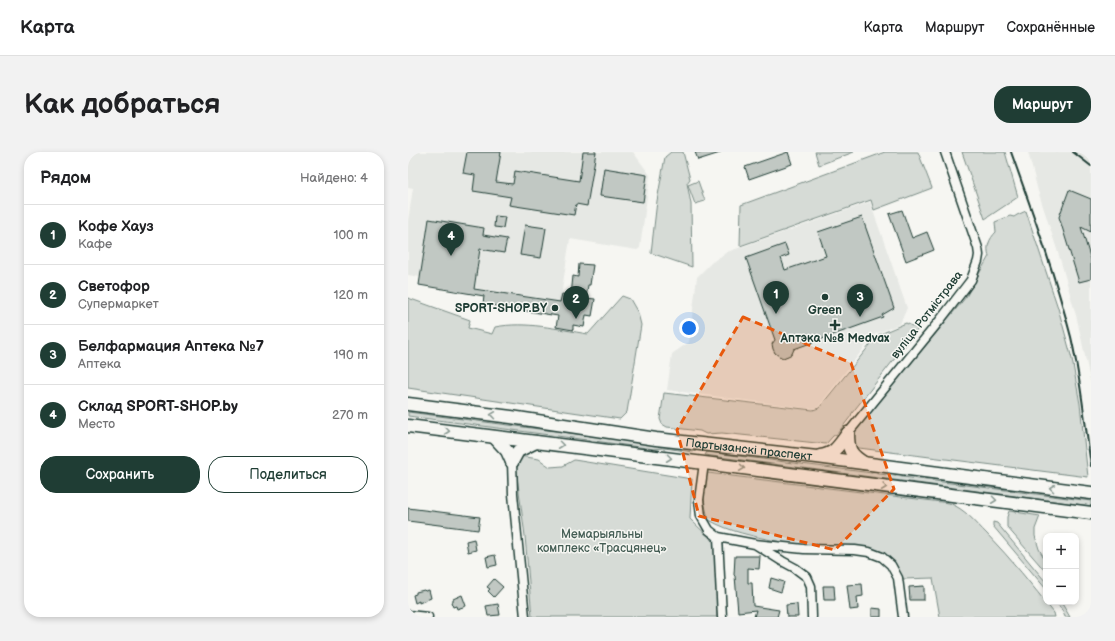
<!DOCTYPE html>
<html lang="ru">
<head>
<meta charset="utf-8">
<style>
	body { margin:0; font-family:"Balsamiq Sans",sans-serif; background:#f2f2f2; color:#202124 }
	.controls { position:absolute; right:12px; bottom:12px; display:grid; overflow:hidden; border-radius:8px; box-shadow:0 2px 6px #0003 }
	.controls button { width:36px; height:36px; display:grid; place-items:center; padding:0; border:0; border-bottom:1px solid #e0e0e0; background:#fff; color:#202124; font:20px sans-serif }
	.you { position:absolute; left:281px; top:176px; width:14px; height:14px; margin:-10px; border:3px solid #fff; border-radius:50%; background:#1a73e8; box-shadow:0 0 0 6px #1a73e833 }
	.badge { display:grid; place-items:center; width:26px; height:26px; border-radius:50%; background:#1f3d34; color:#fff; font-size:13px; font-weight:700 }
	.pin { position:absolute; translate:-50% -33px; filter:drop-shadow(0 1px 2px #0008) }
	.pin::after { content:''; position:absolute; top:21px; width:14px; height:12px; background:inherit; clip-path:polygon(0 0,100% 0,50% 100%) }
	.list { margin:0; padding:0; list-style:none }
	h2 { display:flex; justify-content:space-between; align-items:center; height:52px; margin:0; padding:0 16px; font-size:17px }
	h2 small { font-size:13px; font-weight:400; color:#757577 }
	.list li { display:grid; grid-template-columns:26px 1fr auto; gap:12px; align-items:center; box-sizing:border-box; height:60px; padding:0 16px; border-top:1px solid #e0e0e0 }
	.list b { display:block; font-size:15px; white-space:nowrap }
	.list p { margin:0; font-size:13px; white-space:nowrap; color:#757577 }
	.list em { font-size:13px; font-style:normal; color:#757577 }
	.actions { display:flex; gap:8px; padding:12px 16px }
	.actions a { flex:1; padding:9px 0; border:1px solid #1f3d34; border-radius:16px; text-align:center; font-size:14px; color:#1f3d34 }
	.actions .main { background:#1f3d34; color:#fff }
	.map { position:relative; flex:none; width:683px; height:465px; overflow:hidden; border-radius:16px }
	header { display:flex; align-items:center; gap:24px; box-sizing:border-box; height:56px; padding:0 20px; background:#fff; border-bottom:1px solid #e0e0e0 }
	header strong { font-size:19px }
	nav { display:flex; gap:22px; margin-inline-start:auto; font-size:14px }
	.intro { display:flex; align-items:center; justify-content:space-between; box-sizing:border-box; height:96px; padding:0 24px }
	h1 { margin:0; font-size:28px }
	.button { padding:10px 18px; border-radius:16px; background:#1f3d34; color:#fff; font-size:14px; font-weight:700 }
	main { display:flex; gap:24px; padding:0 24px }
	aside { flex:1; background:#fff; border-radius:16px; box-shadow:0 2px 6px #0003 }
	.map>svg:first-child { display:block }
	.built { fill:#e6e8e4 }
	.green { fill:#d6dbd6; stroke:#7a8c85 }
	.building { fill:#c1c8c3; stroke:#1f3d34 }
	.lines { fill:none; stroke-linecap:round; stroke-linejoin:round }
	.minor-casing { stroke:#1f3d34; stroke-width:11 }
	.highway-casing { stroke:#1f3d34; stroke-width:15 }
	.minor { stroke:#f6f6f2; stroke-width:8 }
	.highway { stroke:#f6f6f2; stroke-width:12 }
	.rail { stroke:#1f3d34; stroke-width:2 }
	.oneway { stroke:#8a9a93 }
	.marked { fill:#e8590c; fill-opacity:0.2; stroke:#e8590c; stroke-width:3; stroke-dasharray:8 5; stroke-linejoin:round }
	.poi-dot { fill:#1f3d34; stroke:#f6f6f2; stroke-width:1.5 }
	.labels { text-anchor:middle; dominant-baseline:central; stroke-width:3; stroke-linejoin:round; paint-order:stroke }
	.poi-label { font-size:12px; font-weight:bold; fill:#1f3d34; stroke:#f6f6f2 }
	.street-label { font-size:12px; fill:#1f3d34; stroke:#f6f6f2 }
	.park-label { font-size:12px; fill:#445d54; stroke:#f6f6f2 }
</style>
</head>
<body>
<header>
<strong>Карта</strong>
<nav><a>Карта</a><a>Маршрут</a><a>Сохранённые</a></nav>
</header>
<div class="intro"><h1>Как добраться</h1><a class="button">Маршрут</a></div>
<main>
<aside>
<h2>Рядом<small>Найдено: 4</small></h2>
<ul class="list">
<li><span class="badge">1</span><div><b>Кофе Хауз</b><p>Кафе</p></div><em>100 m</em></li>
<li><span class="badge">2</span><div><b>Светофор</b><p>Супермаркет</p></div><em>120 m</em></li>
<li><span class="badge">3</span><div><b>Белфармация Аптека №7</b><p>Аптека</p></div><em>190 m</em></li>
<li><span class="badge">4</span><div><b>Склад SPORT-SHOP.by</b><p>Место</p></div><em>270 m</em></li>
</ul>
<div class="actions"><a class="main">Сохранить</a><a>Поделиться</a></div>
</aside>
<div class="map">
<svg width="683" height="465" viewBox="0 0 683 465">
	<rect width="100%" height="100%" fill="#f6f6f2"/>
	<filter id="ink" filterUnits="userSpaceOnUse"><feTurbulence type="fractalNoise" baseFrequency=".025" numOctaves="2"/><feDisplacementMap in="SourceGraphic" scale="8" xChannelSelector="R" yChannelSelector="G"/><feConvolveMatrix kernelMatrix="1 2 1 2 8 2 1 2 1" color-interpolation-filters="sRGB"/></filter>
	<g filter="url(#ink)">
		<path class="built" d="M0 0H225L242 23 232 96 229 98 162 87 152 150 66 136 76 76 21 67 12 125 0 123V69L5 36 0 35Z
			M620 0H683V232L669 167 653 110 630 39Z
			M462 50 499 156 492 172 467 182 410 255 405 257 259 238 264 202 281 190 289 125 303 111 319 100Z"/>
		<path class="green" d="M263 0H275L282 27 279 31 283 52 284 115 243 101 249 49 257 5Z
			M407 0H446L411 13Z
			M477 0H510L524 36 466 58 463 48 332 94 333 53Z
			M554 0H597L610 45 577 67Z
			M290 29 297 49 287 52 280 33Z
			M618 59 650 156 664 207 672 252 680 325 443 295 445 281 558 145 581 104C578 95 581 87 588 80L587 70 602 64 606 65 609 63Z
			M214 144 222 147 230 161 233 173 219 260 212 267 0 236V146L62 168 60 176 84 182 87 175C118 169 149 177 180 182Z
			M498 171 510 177 444 261 443 264 429 282 425 284 418 292 314 281 298 282 292 279 259 275 254 272 252 267 256 241 405 258 411 256 470 183Z
			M0 260 285 297 288 299 285 300 256 296 246 297 0 264Z
			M299 300 683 349V354L304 304 297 303Z
			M111 304 131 307 142 315 155 314 166 308 284 327 282 367 308 392 309 465H124L117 384 108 317V308Z
			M300 321 541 351C557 357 567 370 579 382 603 407 625 434 646 461L647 465H532L525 426 496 427 493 425 480 405C442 400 405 396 368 389 345 384 322 380 301 368 296 354 293 335 300 321Z
			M601 359 632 364 627 377V384L631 397 638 409V420L599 375V365Z
			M585 370 589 371 632 423 638 430V437L585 374Z
			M648 450H653L662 465H657L654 458Z"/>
		<path class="building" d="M59 0H93L88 30 105 32 107 19 171 29 175 0H188L179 54 168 52 166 63 101 53 103 45 65 39 67 23 55 21Z
			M287 0H312V1L290 8Z
			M380 0 384 12 341 27 337 15Z
			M196 16 239 23 235 50 192 44Z
			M661 38 683 47V80L673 75 683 108V127L671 130 651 65Z
			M494 58 504 86 519 80 526 98 498 109 481 62Z
			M87 64 97 65 95 76 86 75Z
			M454 65 486 156 474 163 475 165 386 197 384 202 380 204 375 206 371 204 367 201 365 197 364 192 367 188 338 106 377 92 381 103 373 106 377 118 418 104 410 80Z
			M21 67 76 76 75 83 99 87 96 101 72 97 66 137 152 150 154 142 163 144 165 124 170 125 171 112 185 113 182 133H180L178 146 187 147 184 164 178 163 176 175 165 173V178L148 175 150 164 75 152 76 144 11 133Z
			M117 73 138 76 133 106 112 103Z
			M0 356 72 365 70 378 0 369Z
			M66 387 68 398 60 400 58 389Z
			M87 403 89 413 80 415 78 405Z
			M327 404H352L351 417 340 416V431H344L345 454 371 458 369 465H346L348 458 330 460 327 424 326 423Z
			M363 426 376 430 373 440 361 436Z
			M86 427 95 435 86 445 80 439 82 437 79 435Z
			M454 432 455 444 449 445 450 457 442 458 439 433Z
			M415 434H426L427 448H416Z
			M516 434V448H502L501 435Z
			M16 438 17 439 21 438 23 446 11 451V449L7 451 5 443 8 442V440Z
			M54 443 58 454 49 457 48 454 45 455 43 450 45 449V447Z
			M90 452 92 463 80 464 78 454Z
			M389 452 390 465H379L378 453Z
			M464 456 473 457V465H464Z"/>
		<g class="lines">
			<g class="minor-casing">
				<path id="minor" d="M440 281 533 167 563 128 570 109 571 103 570 96 537 0
					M104 310 105 342 117 465
					M296 311 291 348 293 364 301 378 310 385 347 392 396 397 447 398 461 400 474 405 483 413 490 426 495 465
					M310 385 314 465
					M347 392 374 409 387 416 399 425 403 434 404 465
					M0 463 20 465"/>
			</g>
			<g class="highway-casing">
				<g id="highway">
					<path id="s1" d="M0 252 103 265 248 287 409 305 683 341"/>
					<path d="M0 274 304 312 683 361"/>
					<path d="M440 281C440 298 442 302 456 311"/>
					<path d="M86 285 99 299 104 310"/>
					<path d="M412 304C427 302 431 293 440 281"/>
					<path d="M104 310 110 299 128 290"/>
				</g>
			</g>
			<use href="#minor" class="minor"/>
			<use href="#highway" class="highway"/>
			<path class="rail" d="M603 0C625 61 647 123 663 185 673 228 677 271 683 314
				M665 0 683 14"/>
		</g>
		<defs><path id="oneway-chevron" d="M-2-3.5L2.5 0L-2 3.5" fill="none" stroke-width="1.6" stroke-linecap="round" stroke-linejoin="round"/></defs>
		<g class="oneway">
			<use href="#oneway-chevron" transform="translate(85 263) rotate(-172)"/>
			<use href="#oneway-chevron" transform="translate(39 279) rotate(7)"/>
			<use href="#oneway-chevron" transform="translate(153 293) rotate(7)"/>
			<use href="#oneway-chevron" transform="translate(261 306) rotate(7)"/>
			<use href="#oneway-chevron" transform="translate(334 316) rotate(8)"/>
			<use href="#oneway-chevron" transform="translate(476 335) rotate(7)"/>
			<use href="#oneway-chevron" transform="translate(644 336) rotate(-173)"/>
			<use href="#oneway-chevron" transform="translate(586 348) rotate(7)"/>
		</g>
	</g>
	<path class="marked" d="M335 165 443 211 486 337 427 398 291 364 269 278Z"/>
	<g class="poi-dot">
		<circle cx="417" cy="145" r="4"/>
		<circle cx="147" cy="156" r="4"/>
		<path d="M425 167h4v4h4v4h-4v4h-4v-4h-4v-4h4z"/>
	</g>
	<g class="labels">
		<g class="poi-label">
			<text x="139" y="156" text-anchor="end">SPORT-SHOP.BY</text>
			<text x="417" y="158">Green</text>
			<text x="427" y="186">Аптэка №8 Medvax</text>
		</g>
		<g class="street-label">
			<text transform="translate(519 163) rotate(-52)">вуліца Ротмістрава</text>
			<text stroke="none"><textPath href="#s1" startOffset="344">Партызанскі праспект</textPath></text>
		</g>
		<g class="park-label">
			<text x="194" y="382">Мемарыяльны<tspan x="194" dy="14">комплекс «Трасцянец»</tspan></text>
		</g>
	</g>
</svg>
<div class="controls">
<button>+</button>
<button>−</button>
</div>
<div class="you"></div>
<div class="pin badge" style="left:368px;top:162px">1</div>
<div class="pin badge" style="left:168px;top:167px">2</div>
<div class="pin badge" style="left:452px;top:165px">3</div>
<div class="pin badge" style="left:43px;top:104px">4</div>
</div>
</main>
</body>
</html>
